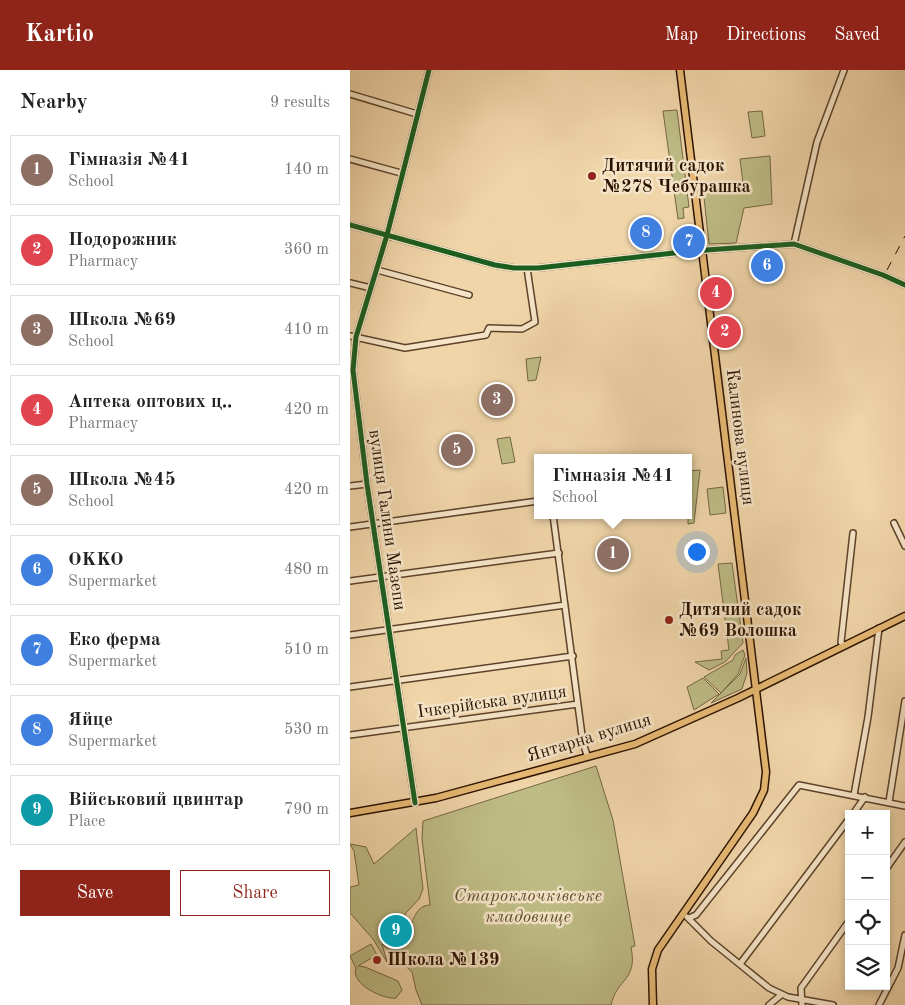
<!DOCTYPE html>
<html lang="en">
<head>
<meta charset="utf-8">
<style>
	body { margin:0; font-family:"Old Standard TT",serif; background:#f2f2f2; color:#222 }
	.controls { position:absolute; right:15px; bottom:15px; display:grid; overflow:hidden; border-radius:0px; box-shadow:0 2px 8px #0003 }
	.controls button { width:45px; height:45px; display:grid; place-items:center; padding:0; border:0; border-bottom:1px solid #e0e0e0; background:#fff; color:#222; font:25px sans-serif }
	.you { position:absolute; left:346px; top:481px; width:18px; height:18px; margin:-12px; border:4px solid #fff; border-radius:50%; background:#1a73e8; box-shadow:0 0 0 8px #1a73e833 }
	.badge { display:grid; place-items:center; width:32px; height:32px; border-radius:50%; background:#8f2418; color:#fff; font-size:16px; font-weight:700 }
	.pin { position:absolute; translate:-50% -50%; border:2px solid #fff; box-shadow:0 1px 5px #0006 }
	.popup { position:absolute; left:184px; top:384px; width:158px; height:65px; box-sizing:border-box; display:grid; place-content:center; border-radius:0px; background:#fff; filter:drop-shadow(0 1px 4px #0005); font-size:16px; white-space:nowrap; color:#767676 }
	.popup b { font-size:19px; color:#222 }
	.popup::after { content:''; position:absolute; left:50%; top:100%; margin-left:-10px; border:10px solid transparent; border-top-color:#fff }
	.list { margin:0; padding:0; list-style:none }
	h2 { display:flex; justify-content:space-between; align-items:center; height:65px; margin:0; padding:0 20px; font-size:21px }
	h2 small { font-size:16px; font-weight:400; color:#767676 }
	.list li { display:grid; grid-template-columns:32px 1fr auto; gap:15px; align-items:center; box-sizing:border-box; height:70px; margin:0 10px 10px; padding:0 10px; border:1px solid #e0e0e0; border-radius:0px }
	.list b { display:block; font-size:19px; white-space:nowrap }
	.list p { margin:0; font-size:16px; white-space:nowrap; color:#767676 }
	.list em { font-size:16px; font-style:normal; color:#767676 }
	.actions { display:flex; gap:10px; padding:15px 20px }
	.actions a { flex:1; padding:11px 0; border:1px solid #8f2418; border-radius:0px; text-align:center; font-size:18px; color:#8f2418 }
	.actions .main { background:#8f2418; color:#fff }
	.icon { flex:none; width:28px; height:28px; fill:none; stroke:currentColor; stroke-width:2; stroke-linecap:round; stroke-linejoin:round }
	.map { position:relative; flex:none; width:555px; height:935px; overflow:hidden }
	header { display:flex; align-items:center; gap:30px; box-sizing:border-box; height:70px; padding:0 25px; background:#8f2418; color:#fff }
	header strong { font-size:24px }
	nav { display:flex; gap:28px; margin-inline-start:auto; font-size:18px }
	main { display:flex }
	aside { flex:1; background:#fff }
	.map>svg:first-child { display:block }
	.green { fill:#bebc85; stroke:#746642 }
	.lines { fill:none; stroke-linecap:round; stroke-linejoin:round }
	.minor-casing { stroke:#5c422a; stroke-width:8 }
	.major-casing { stroke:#2b1100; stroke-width:9 }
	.minor { stroke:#f5e4c7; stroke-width:5 }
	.major { stroke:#e8ba74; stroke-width:6 }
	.rail { stroke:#2b1100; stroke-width:1; stroke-dasharray:9 9; stroke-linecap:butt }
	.cycleway-casing { stroke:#f5e4c7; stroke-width:8 }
	.cycleway { stroke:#1b5e20; stroke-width:5 }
	.poi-dot { fill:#8f2418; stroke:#f5e4c7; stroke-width:2 }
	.labels { text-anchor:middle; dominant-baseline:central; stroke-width:5; stroke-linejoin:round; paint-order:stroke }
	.poi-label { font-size:18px; font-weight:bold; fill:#2b1100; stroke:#f5e4c7; text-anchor:start }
	.street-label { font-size:18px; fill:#2b1100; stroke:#f5e4c7 }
	.park-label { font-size:18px; font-style:italic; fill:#5e4d2f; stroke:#f5e4c7 }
</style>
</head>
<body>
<header>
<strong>Kartio</strong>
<nav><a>Map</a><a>Directions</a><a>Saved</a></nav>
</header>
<main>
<aside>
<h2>Nearby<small>9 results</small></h2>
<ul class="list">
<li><span class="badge" style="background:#8d6e63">1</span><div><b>Гімназія №41</b><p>School</p></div><em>140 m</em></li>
<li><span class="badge" style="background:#e0444e">2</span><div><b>Подорожник</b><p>Pharmacy</p></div><em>360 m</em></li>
<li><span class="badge" style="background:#8d6e63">3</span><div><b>Школа №69</b><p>School</p></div><em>410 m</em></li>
<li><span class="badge" style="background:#e0444e">4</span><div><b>Аптека оптових ц‥</b><p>Pharmacy</p></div><em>420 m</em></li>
<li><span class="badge" style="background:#8d6e63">5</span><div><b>Школа №45</b><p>School</p></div><em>420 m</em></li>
<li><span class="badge" style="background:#3f7fe0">6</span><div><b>OKKO</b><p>Supermarket</p></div><em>480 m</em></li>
<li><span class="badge" style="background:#3f7fe0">7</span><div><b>Еко ферма</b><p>Supermarket</p></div><em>510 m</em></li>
<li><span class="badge" style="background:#3f7fe0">8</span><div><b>Яйце</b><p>Supermarket</p></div><em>530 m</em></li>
<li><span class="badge" style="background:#0f9aa8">9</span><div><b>Військовий цвинтар</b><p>Place</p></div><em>790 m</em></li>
</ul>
<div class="actions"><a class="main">Save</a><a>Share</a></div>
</aside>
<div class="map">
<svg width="555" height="935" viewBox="0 0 555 935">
	<rect width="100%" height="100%" fill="#f0d5a9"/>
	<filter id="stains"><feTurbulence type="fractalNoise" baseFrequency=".004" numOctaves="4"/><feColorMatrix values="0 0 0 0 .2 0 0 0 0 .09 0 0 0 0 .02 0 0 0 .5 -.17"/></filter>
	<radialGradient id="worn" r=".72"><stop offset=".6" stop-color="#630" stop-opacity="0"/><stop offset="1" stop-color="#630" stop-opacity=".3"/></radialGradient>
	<path class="green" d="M327 40 339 137 333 138 334 148 328 149 313 41Z
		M412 41 415 66 402 68 398 42Z
		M420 86 422 134 394 138 386 173 359 174 353 118 393 113 390 89Z
		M191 287 186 310 178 311 176 289Z
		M160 367 165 392 152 394 147 369Z
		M350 400 344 453 338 454V401Z
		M373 417 376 443 360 445 357 419Z
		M382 493 393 573 375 592 359 600 345 592 372 589 371 581 379 580 368 494Z
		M393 580 395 585 388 604 371 623 354 607 383 590 385 585Z
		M396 588 397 603 392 619 361 633 390 604Z
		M353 608 369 624 344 640 337 617Z
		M246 696 263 750 285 876 281 877C288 911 267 908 261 935H72L66 920 62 902 32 874 37 892 23 869 0 843V817L9 815 4 781 0 774 16 777 24 794 66 758 73 819 69 829 55 844 58 862C64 850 65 836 80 835L72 769 73 751Z
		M21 874 27 885 8 896 15 897 48 911 52 920 46 928C34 930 0 914 6 898L0 886Z"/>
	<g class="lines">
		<g class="minor-casing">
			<path id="minor" d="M0 24 67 44
				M0 89 51 103
				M0 155 145 195 164 198H188L342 181 444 174 533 205 555 215
				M444 174 467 72 494 0
				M27 200 119 225
				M0 213 21 218
				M0 266 55 278 136 265 139 258 172 259 185 252 177 198
				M0 416 17 414
				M203 445 233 673 237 685
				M544 453 555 476
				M0 457 188 431
				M0 511 209 483
				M0 565 215 535
				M493 575 491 572 503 463
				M0 617 223 586
				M0 665 228 634
				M504 725 518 647 529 558
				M539 732 555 631
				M65 733 17 414 3 300 6 267 37 165 79 0
				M503 744 515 727
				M536 799 555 772
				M337 847 361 871 419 918 438 927 483 935
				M339 848 346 845 449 715 555 736
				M390 894 499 749
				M419 935 431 925
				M452 935 451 918 499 851
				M529 935 548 898 555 865"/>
		</g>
		<g class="major-casing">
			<path id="major" d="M0 743 86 728 285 674 388 628 555 546
				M303 935 302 899 308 880 403 743 414 720 416 702 330 0"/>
		</g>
		<use href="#minor" class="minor"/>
		<use href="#major" class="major"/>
		<path class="rail" d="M537 200 555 166"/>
		<g class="cycleway-casing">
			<path id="cycleway" d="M0 155 145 195 164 198H188L342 181 444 174 533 205 555 215
				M65 733 17 414 3 300 6 267 37 165 79 0"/>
		</g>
		<use href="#cycleway" class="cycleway"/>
	</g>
	<g class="poi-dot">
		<circle cx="242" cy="106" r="5"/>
		<circle cx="319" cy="550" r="5"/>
		<circle cx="27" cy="890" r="5"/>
	</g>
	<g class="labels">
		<g class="poi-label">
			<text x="252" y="96">Дитячий садок<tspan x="252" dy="21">№278 Чебурашка</tspan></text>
			<text x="329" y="540">Дитячий садок<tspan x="329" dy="21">№69 Волошка</tspan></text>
			<text x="37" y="890">Школа №139</text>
		</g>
		<g class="street-label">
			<text transform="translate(390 367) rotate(83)">Калинова вулиця</text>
			<text transform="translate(37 450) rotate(82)">вулиця Галини Мазепи</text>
			<text transform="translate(142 632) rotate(-8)">Ічкерійська вулиця</text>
			<text transform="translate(239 668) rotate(-17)">Янтарна вулиця</text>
		</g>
		<g class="park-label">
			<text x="178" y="826">Староклочківське<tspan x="178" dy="21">кладовище</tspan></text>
		</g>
	</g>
	<rect width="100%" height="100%" filter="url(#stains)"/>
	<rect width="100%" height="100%" fill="url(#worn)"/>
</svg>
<div class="controls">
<button>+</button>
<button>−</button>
<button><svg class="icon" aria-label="locate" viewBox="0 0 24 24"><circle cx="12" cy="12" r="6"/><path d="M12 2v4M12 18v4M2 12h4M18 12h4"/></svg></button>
<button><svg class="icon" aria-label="layers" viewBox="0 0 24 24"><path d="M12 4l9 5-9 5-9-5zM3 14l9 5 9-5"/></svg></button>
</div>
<div class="you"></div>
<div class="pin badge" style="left:263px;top:484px;background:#8d6e63">1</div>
<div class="popup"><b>Гімназія №41</b>School</div>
<div class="pin badge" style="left:375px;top:262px;background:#e0444e">2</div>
<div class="pin badge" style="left:147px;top:330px;background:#8d6e63">3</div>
<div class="pin badge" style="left:366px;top:223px;background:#e0444e">4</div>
<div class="pin badge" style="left:107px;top:380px;background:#8d6e63">5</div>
<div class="pin badge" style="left:417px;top:196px;background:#3f7fe0">6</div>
<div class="pin badge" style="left:339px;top:172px;background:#3f7fe0">7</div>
<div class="pin badge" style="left:296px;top:163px;background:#3f7fe0">8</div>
<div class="pin badge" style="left:46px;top:861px;background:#0f9aa8">9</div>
</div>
</main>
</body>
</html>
